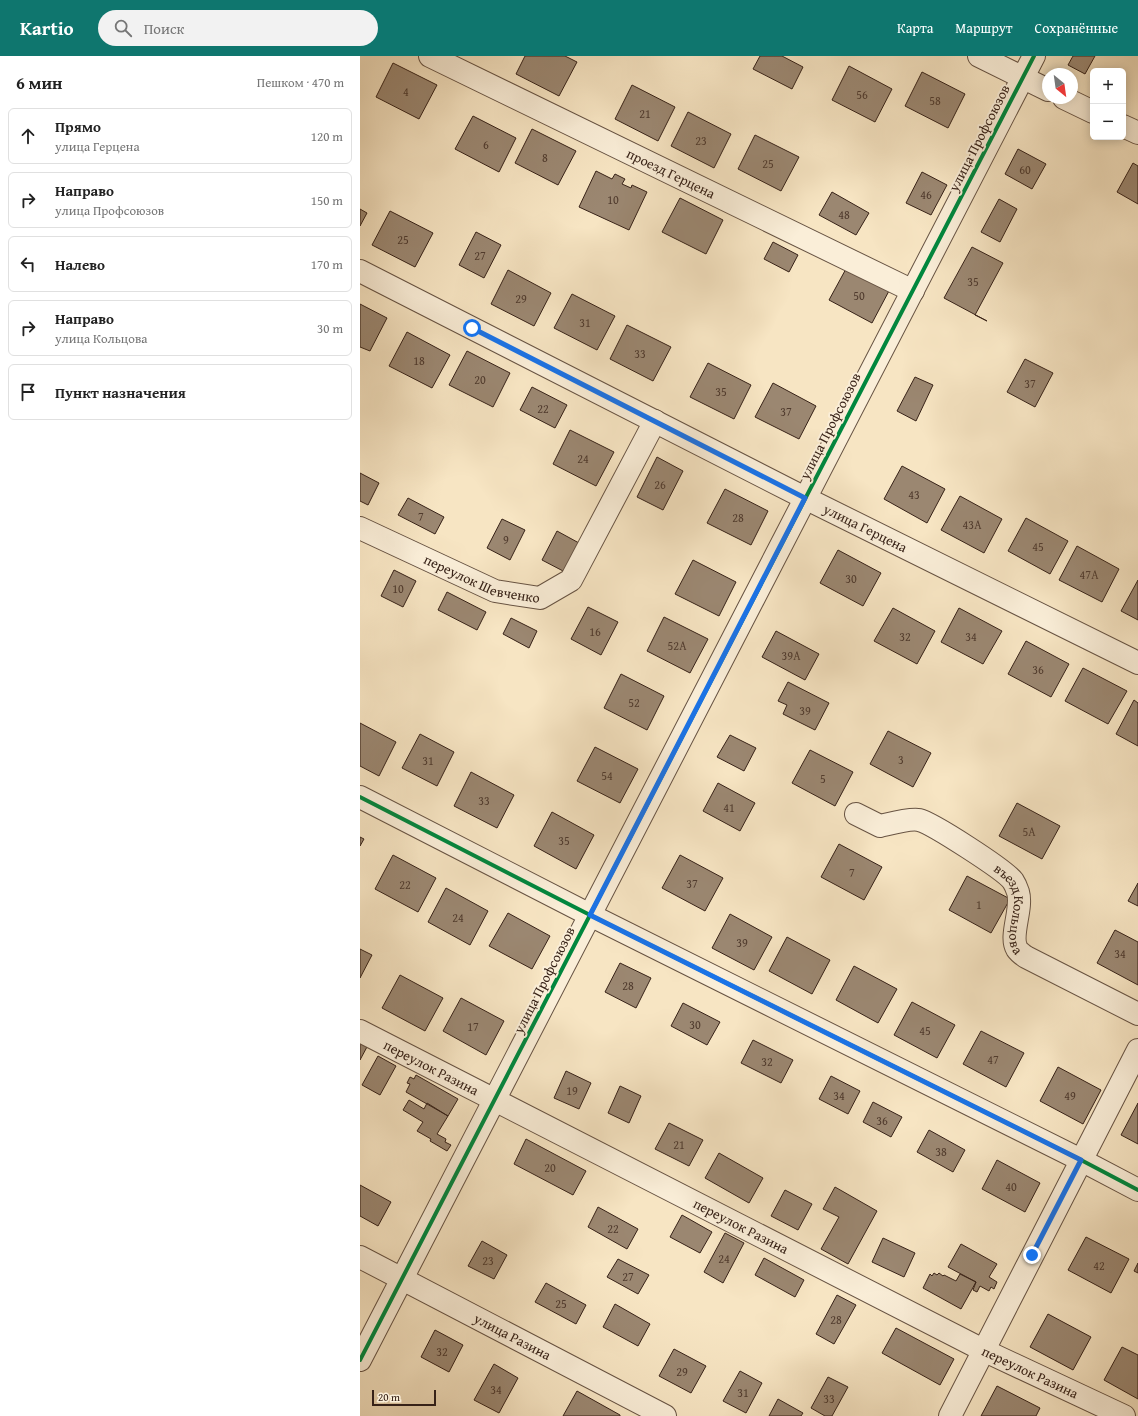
<!DOCTYPE html>
<html lang="ru">
<head>
<meta charset="utf-8">
<style>
	body { margin:0; font-family:"Gentium Book Plus",serif; background:#f2f2f2; color:#222 }
	.controls { position:absolute; right:12px; top:12px; display:grid; overflow:hidden; border-radius:6px; box-shadow:0 2px 10px #0003 }
	.controls button { width:36px; height:36px; display:grid; place-items:center; padding:0; border:0; border-bottom:1px solid #e0e0e0; background:#fff; color:#222; font:20px sans-serif }
	.compass { position:absolute; left:682px; top:12px; width:36px; height:36px; border-radius:50%; background:#fff; box-shadow:0 2px 10px #0003; rotate:151deg }
	.scale { position:absolute; left:12px; bottom:10px; width:64px; box-sizing:border-box; padding-left:4px; border:2px solid #372218; border-top:0; font-size:11px; line-height:14px; white-space:nowrap; color:#372218; -webkit-text-stroke:3px #faeed8; paint-order:stroke }
	.stop { position:absolute; width:12px; height:12px; margin:-9px; border:3px solid #1a73e8; border-radius:50%; background:#fff }
	.stop.end { background:#1a73e8; border-color:#fff; box-shadow:0 1px 4px #0008 }
	.list { margin:0; padding:0; list-style:none }
	h2 { display:flex; justify-content:space-between; align-items:center; height:52px; margin:0; padding:0 16px; font-size:17px }
	h2 small { font-size:13px; font-weight:400; color:#767676 }
	.list li { display:grid; grid-template-columns:26px 1fr auto; gap:12px; align-items:center; box-sizing:border-box; height:56px; margin:0 8px 8px; padding:0 8px; border:1px solid #e0e0e0; border-radius:6px }
	.list b { display:block; font-size:15px; white-space:nowrap }
	.list p { margin:0; font-size:13px; white-space:nowrap; color:#767676 }
	.list em { font-size:13px; font-style:normal; color:#767676 }
	.icon { flex:none; width:22px; height:22px; fill:none; stroke:currentColor; stroke-width:2; stroke-linecap:round; stroke-linejoin:round }
	.map { position:relative; flex:none; width:778px; height:1360px; overflow:hidden }
	header { display:flex; align-items:center; gap:24px; box-sizing:border-box; height:56px; padding:0 20px; background:#0f766e; color:#fff }
	header strong { font-size:19px }
	nav { display:flex; gap:22px; margin-inline-start:auto; font-size:14px }
	.search { width:280px; height:36px; background:#f2f2f2; display:flex; align-items:center; gap:10px; box-sizing:border-box; padding:0 14px; border-radius:22px; color:#767676; font-size:15px }
	main { display:flex }
	aside { flex:1; background:#fff }
	.map>svg:first-child { display:block }
	.building { fill:#9b8771; stroke:#372218 }
	.lines { fill:none; stroke-linecap:round; stroke-linejoin:round }
	.minor-casing { stroke:#675343; stroke-width:24 }
	.minor { stroke:#faeed8; stroke-width:22 }
	.cycleway-casing { stroke:#faeed8; stroke-width:6 }
	.cycleway { stroke:#00873e; stroke-width:4 }
	.route { stroke:#1a73e8; stroke-width:5 }
	.labels { text-anchor:middle; dominant-baseline:central; stroke-width:4; stroke-linejoin:round; paint-order:stroke }
	.number-label { font-size:12px; fill:#503b2e }
	.street-label { font-size:14px; fill:#372218; stroke:#faeed8 }
</style>
</head>
<body>
<header>
<strong>Kartio</strong>
<div class="search"><svg class="icon" aria-label="search" viewBox="0 0 24 24"><circle cx="10" cy="10" r="6"/><path d="M15 15l6 6"/></svg>Поиск</div>
<nav><a>Карта</a><a>Маршрут</a><a>Сохранённые</a></nav>
</header>
<main>
<aside>
<h2>6 мин<small>Пешком · 470 m</small></h2>
<ul class="list">
<li><svg class="icon" aria-label="ahead" viewBox="0 0 24 24"><path d="M12 20V5M6 11l6-6 6 6"/></svg><div><b>Прямо</b><p>улица Герцена</p></div><em>120 m</em></li>
<li><svg class="icon" aria-label="right" viewBox="0 0 24 24"><path d="M7 20v-9h11M14 6l5 5-5 5"/></svg><div><b>Направо</b><p>улица Профсоюзов</p></div><em>150 m</em></li>
<li><svg class="icon" aria-label="left" viewBox="0 0 24 24"><path d="M17 20v-9H6M10 6l-5 5 5 5"/></svg><div><b>Налево</b></div><em>170 m</em></li>
<li><svg class="icon" aria-label="right" viewBox="0 0 24 24"><path d="M7 20v-9h11M14 6l5 5-5 5"/></svg><div><b>Направо</b><p>улица Кольцова</p></div><em>30 m</em></li>
<li><svg class="icon" aria-label="arrive" viewBox="0 0 24 24"><path d="M6 21V4h12l-3 4 3 4H6"/></svg><div><b>Пункт назначения</b></div></li>
</ul>
</aside>
<div class="map">
<svg width="778" height="1360" viewBox="0 0 778 1360">
	<rect width="100%" height="100%" fill="#f7e5c3"/>
	<filter id="stains"><feTurbulence type="fractalNoise" baseFrequency=".005" numOctaves="4"/><feColorMatrix values="0 0 0 0 .2 0 0 0 0 .09 0 0 0 0 .02 0 0 0 .5 -.17"/></filter>
	<radialGradient id="worn" r=".72"><stop offset=".6" stop-color="#630" stop-opacity="0"/><stop offset="1" stop-color="#630" stop-opacity=".3"/></radialGradient>
	<path class="building" d="M165 0H205L217 6 199 40 156 18Z
		M400 0H422L443 11 432 33 393 13Z
		M713 0H735L725 18 708 9Z
		M33 7 77 29 59 63 16 41Z
		M489 10 532 33 515 66 472 44Z
		M562 16 605 38 588 72 545 50Z
		M272 29 315 51 298 85 255 63Z
		M328 56 371 78 354 112 311 90Z
		M113 60 156 82 139 116 95 93Z
		M172 73 216 95 198 129 155 107Z
		M395 79 439 101 421 135 378 113Z
		M658 93 686 108 672 133 645 118Z
		M773 107 778 110V148L757 136Z
		M236 115 252 123 255 118 265 123 262 128 271 132 272 129 287 136 269 174 219 151Z
		M562 116 587 129 571 159 546 147Z
		M472 136 509 157 496 179 459 159Z
		M320 142 363 164 346 198 302 176Z
		M639 143 657 153 640 186 621 176Z
		M0 153 7 157 0 170Z
		M30 155 73 177 55 211 12 189Z
		M116 176 141 189 124 222 99 209Z
		M413 186 438 199 429 216 404 203Z
		M612 191 643 207 615 259 627 265 584 242Z
		M487 211 530 233 512 267 469 244Z
		M148 214 191 237 174 270 131 248Z
		M212 238 255 260 237 294 194 272Z
		M0 248 27 262 10 295 0 291Z
		M267 269 311 291 293 325 250 303Z
		M47 276 90 299 72 332 29 310Z
		M107 295 150 317 133 351 89 329Z
		M665 303 693 317 675 351 647 336Z
		M348 307 391 329 374 363 330 341Z
		M555 321 573 329 556 365 537 355Z
		M413 327 456 350 439 383 395 361Z
		M172 331 207 349 195 372 160 354Z
		M210 374 254 396 236 430 193 408Z
		M297 401 323 415 303 454 277 441Z
		M542 410 585 433 567 467 524 443Z
		M0 417 19 427 8 449 0 445Z
		M365 433 408 455 391 489 347 467Z
		M600 440 642 463 624 497 581 474Z
		M48 442 84 461 75 478 38 459Z
		M666 462 708 485 690 518 648 495Z
		M142 463 165 474 150 504 127 492Z
		M197 475 219 487 205 516 182 504Z
		M717 490 759 513 742 546 699 524Z
		M478 494 521 517 503 550 460 527Z
		M333 504 376 526 359 560 315 538Z
		M34 514 56 525 43 551 21 540Z
		M778 524V564L761 555Z
		M87 536 126 556 117 574 78 554Z
		M228 551 258 566 241 599 211 583Z
		M533 552 575 575 557 608 514 585Z
		M599 552 642 575 623 608 581 586Z
		M304 561 348 583 330 617 287 595Z
		M151 562 177 575 169 592 143 578Z
		M416 575 459 598 445 624 402 601Z
		M666 585 709 608 691 641 648 618Z
		M723 612 767 635 748 668 705 645Z
		M261 618 304 640 287 674 244 652Z
		M428 626 469 647 455 674 423 658 427 649 418 645Z
		M774 644 778 647V690L756 678Z
		M0 667 36 686 19 720 0 710Z
		M528 675 571 697 553 731 510 708Z
		M60 678 94 696 77 730 42 712Z
		M370 679 396 692 384 715 357 701Z
		M235 691 278 713 260 747 217 725Z
		M450 694 493 716 475 750 432 727Z
		M111 716 154 739 137 772 94 750Z
		M358 727 395 747 380 775 343 755Z
		M657 747 700 770 682 803 639 780Z
		M192 756 234 779 216 813 174 790Z
		M0 781 4 783 0 790Z
		M479 788 522 811 504 844 461 821Z
		M33 799 76 822 58 856 15 833Z
		M320 799 363 822 345 855 302 832Z
		M607 820 650 843 631 877 589 854Z
		M778 827V850L768 845Z
		M86 832 128 855 110 889 68 866Z
		M148 857 190 880 172 913 129 890Z
		M370 858 412 881 394 914 352 892Z
		M755 874 778 886V929L737 907Z
		M427 881 470 904 452 938 409 915Z
		M0 893 12 899 0 922Z
		M260 907 291 922 276 952 245 936Z
		M494 910 537 933 518 967 476 944Z
		M40 919 83 942 65 975 22 952Z
		M101 942 144 965 126 999 83 975Z
		M552 946 595 969 577 1002 534 979Z
		M323 947 360 966 347 989 311 970Z
		M621 975 664 997 646 1031 603 1008Z
		M393 984 433 1004 421 1027 381 1007Z
		M0 985 8 989 0 1004Z
		M18 1000 36 1010 20 1039 2 1029Z
		M698 1011 741 1034 723 1068 680 1045Z
		M206 1015 231 1027 219 1053 194 1042Z
		M56 1019 98 1043 88 1060 46 1036 50 1028 47 1027 50 1021 54 1023Z
		M471 1020 500 1035 488 1058 459 1043Z
		M260 1030 281 1040 269 1067 248 1057Z
		M49 1044 64 1053 67 1047 88 1060 77 1078 86 1083 85 1086 91 1089 87 1095 70 1085 71 1083 57 1075 63 1066 43 1054Z
		M513 1046 542 1061 531 1081 503 1066Z
		M778 1047V1088L761 1079Z
		M309 1067 343 1084 329 1110 295 1093Z
		M569 1074 605 1094 593 1116 557 1096Z
		M166 1083 226 1115 213 1139 154 1108Z
		M359 1097 403 1122 389 1147 345 1122Z
		M637 1104 680 1127 665 1156 622 1133Z
		M0 1129 31 1146 18 1170 0 1160Z
		M475 1131 517 1155 488 1208 461 1193 479 1161 463 1153Z
		M425 1134 452 1148 438 1174 411 1160Z
		M238 1151 278 1173 267 1193 228 1171Z
		M322 1159 352 1176 340 1197 310 1181Z
		M365 1177 384 1187 363 1227 344 1216Z
		M726 1181 769 1203 751 1237 708 1214Z
		M523 1182 555 1197 544 1221 512 1206Z
		M122 1185 147 1199 134 1223 108 1210Z
		M601 1188 637 1208 629 1221 637 1226 634 1233 631 1231 629 1235 620 1230 617 1236 613 1234 616 1226 588 1211Z
		M404 1202 444 1224 435 1241 395 1219Z
		M258 1203 289 1219 278 1238 247 1221Z
		M778 1207V1217L774 1215Z
		M574 1217 577 1219 579 1217 583 1220 584 1219 596 1225 600 1218 616 1226 601 1253 563 1232 570 1218 572 1220Z
		M186 1227 226 1249 216 1268 175 1246Z
		M477 1239 496 1249 474 1288 456 1278Z
		M255 1248 290 1268 278 1290 243 1271Z
		M688 1258 731 1281 713 1314 670 1291Z
		M536 1272 594 1303 580 1329 522 1297Z
		M75 1274 103 1289 89 1316 61 1301Z
		M762 1291 778 1299V1343L744 1324Z
		M314 1293 346 1310 331 1337 299 1320Z
		M134 1308 158 1322 139 1357 114 1344Z
		M380 1315 402 1327 386 1357 363 1345Z
		M468 1321 488 1331 472 1360H465L451 1352Z
		M637 1330 680 1352 676 1360H621Z
		M217 1335 260 1359V1360H203Z
		M418 1343 443 1357 441 1360H409Z"/>
	<g class="lines">
		<g class="minor-casing">
			<g id="minor">
				<path id="s1" d="M70 0 553 235"/>
				<path d="M619 0 688 34"/>
				<path d="M704 42 733 56"/>
				<path d="M763 70 778 77"/>
				<path id="s2" d="M0 215 445 442 778 607"/>
				<path id="s3" d="M0 472 135 535 180 542 211 524 295 365"/>
				<path d="M0 741 230 859 721 1104 778 1134"/>
				<path id="s4" d="M496 758 520 770C529 768 550 762 559 764 572 767 645 814 653 825 655 828 657 833 658 836 663 853 649 880 657 893 659 896 663 899 666 901L778 958"/>
				<path id="s5" d="M0 975 623 1294 764 1360"/>
				<path id="s6" d="M0 1201 305 1360"/>
				<path d="M0 1304 674 0"/>
				<path d="M590 1360 778 994"/>
			</g>
		</g>
		<use href="#minor" class="minor"/>
		<g class="cycleway-casing">
			<path id="cycleway" d="M0 741 230 859 721 1104 778 1134
				M0 1304 674 0"/>
		</g>
		<use href="#cycleway" class="cycleway"/>
	</g>
	<g class="lines">
		<path class="route" d="M112 272 445 442 230 859 721 1104 672 1199"/>
	</g>
	<g class="labels">
		<g class="number-label">
			<text x="46" y="35">4</text>
			<text x="502" y="38">56</text>
			<text x="575" y="44">58</text>
			<text x="285" y="57">21</text>
			<text x="341" y="84">23</text>
			<text x="126" y="88">6</text>
			<text x="185" y="101">8</text>
			<text x="408" y="107">25</text>
			<text x="665" y="113">60</text>
			<text x="566" y="138">46</text>
			<text x="253" y="143">10</text>
			<text x="484" y="158">48</text>
			<text x="43" y="183">25</text>
			<text x="120" y="199">27</text>
			<text x="613" y="225">35</text>
			<text x="499" y="239">50</text>
			<text x="161" y="242">29</text>
			<text x="225" y="266">31</text>
			<text x="280" y="297">33</text>
			<text x="59" y="304">18</text>
			<text x="120" y="323">20</text>
			<text x="670" y="327">37</text>
			<text x="361" y="335">35</text>
			<text x="183" y="352">22</text>
			<text x="426" y="355">37</text>
			<text x="223" y="402">24</text>
			<text x="300" y="428">26</text>
			<text x="554" y="438">43</text>
			<text x="61" y="460">7</text>
			<text x="378" y="461">28</text>
			<text x="612" y="468">43А</text>
			<text x="146" y="483">9</text>
			<text x="678" y="490">45</text>
			<text x="729" y="518">47А</text>
			<text x="491" y="522">30</text>
			<text x="38" y="532">10</text>
			<text x="235" y="575">16</text>
			<text x="545" y="580">32</text>
			<text x="611" y="580">34</text>
			<text x="317" y="589">52А</text>
			<text x="431" y="599">39А</text>
			<text x="678" y="613">36</text>
			<text x="274" y="646">52</text>
			<text x="445" y="654">39</text>
			<text x="541" y="703">3</text>
			<text x="68" y="704">31</text>
			<text x="247" y="719">54</text>
			<text x="463" y="722">5</text>
			<text x="124" y="744">33</text>
			<text x="369" y="751">41</text>
			<text x="669" y="775">5А</text>
			<text x="204" y="784">35</text>
			<text x="492" y="816">7</text>
			<text x="332" y="827">37</text>
			<text x="45" y="828">22</text>
			<text x="619" y="848">1</text>
			<text x="98" y="861">24</text>
			<text x="382" y="886">39</text>
			<text x="760" y="897">34</text>
			<text x="268" y="929">28</text>
			<text x="335" y="968">30</text>
			<text x="113" y="970">17</text>
			<text x="565" y="974">45</text>
			<text x="633" y="1003">47</text>
			<text x="407" y="1005">32</text>
			<text x="212" y="1034">19</text>
			<text x="479" y="1039">34</text>
			<text x="710" y="1039">49</text>
			<text x="522" y="1064">36</text>
			<text x="319" y="1088">21</text>
			<text x="581" y="1095">38</text>
			<text x="190" y="1111">20</text>
			<text x="651" y="1130">40</text>
			<text x="253" y="1172">22</text>
			<text x="364" y="1202">24</text>
			<text x="128" y="1204">23</text>
			<text x="739" y="1209">42</text>
			<text x="268" y="1220">27</text>
			<text x="201" y="1247">25</text>
			<text x="476" y="1263">28</text>
			<text x="82" y="1295">32</text>
			<text x="322" y="1315">29</text>
			<text x="136" y="1333">34</text>
			<text x="383" y="1336">31</text>
			<text x="469" y="1342">33</text>
		</g>
		<g class="street-label">
			<text transform="translate(619 82) rotate(-63)">улица Профсоюзов</text>
			<text stroke="none"><textPath href="#s1" startOffset="268">проезд Герцена</textPath></text>
			<text transform="translate(470 370) rotate(-63)">улица Профсоюзов</text>
			<text stroke="none"><textPath href="#s2" startOffset="567">улица Герцена</textPath></text>
			<text stroke="none"><textPath href="#s3" startOffset="133">переулок Шевченко</textPath></text>
			<text stroke="none"><textPath href="#s4" startOffset="205">въезд Кольцова</textPath></text>
			<text transform="translate(184 924) rotate(-63)">улица Профсоюзов</text>
			<text stroke="none"><textPath href="#s5" startOffset="80">переулок Разина</textPath></text>
			<text stroke="none"><textPath href="#s5" startOffset="428">переулок Разина</textPath></text>
			<text stroke="none"><textPath href="#s6" startOffset="172">улица Разина</textPath></text>
			<text stroke="none"><textPath href="#s5" startOffset="752">переулок Разина</textPath></text>
		</g>
	</g>
	<rect width="100%" height="100%" filter="url(#stains)"/>
	<rect width="100%" height="100%" fill="url(#worn)"/>
</svg>
<div class="controls">
<button>+</button>
<button>−</button>
</div>
<svg class="compass" viewBox="-18 -18 36 36"><path d="M0-13l5 13h-10z" fill="#e53935"/><path d="M0 13l5-13h-10z" fill="#767676"/></svg>
<div class="scale">20 m</div>
<div class="stop" style="left:112px;top:272px"></div>
<div class="stop end" style="left:672px;top:1199px"></div>
</div>
</main>
</body>
</html>
